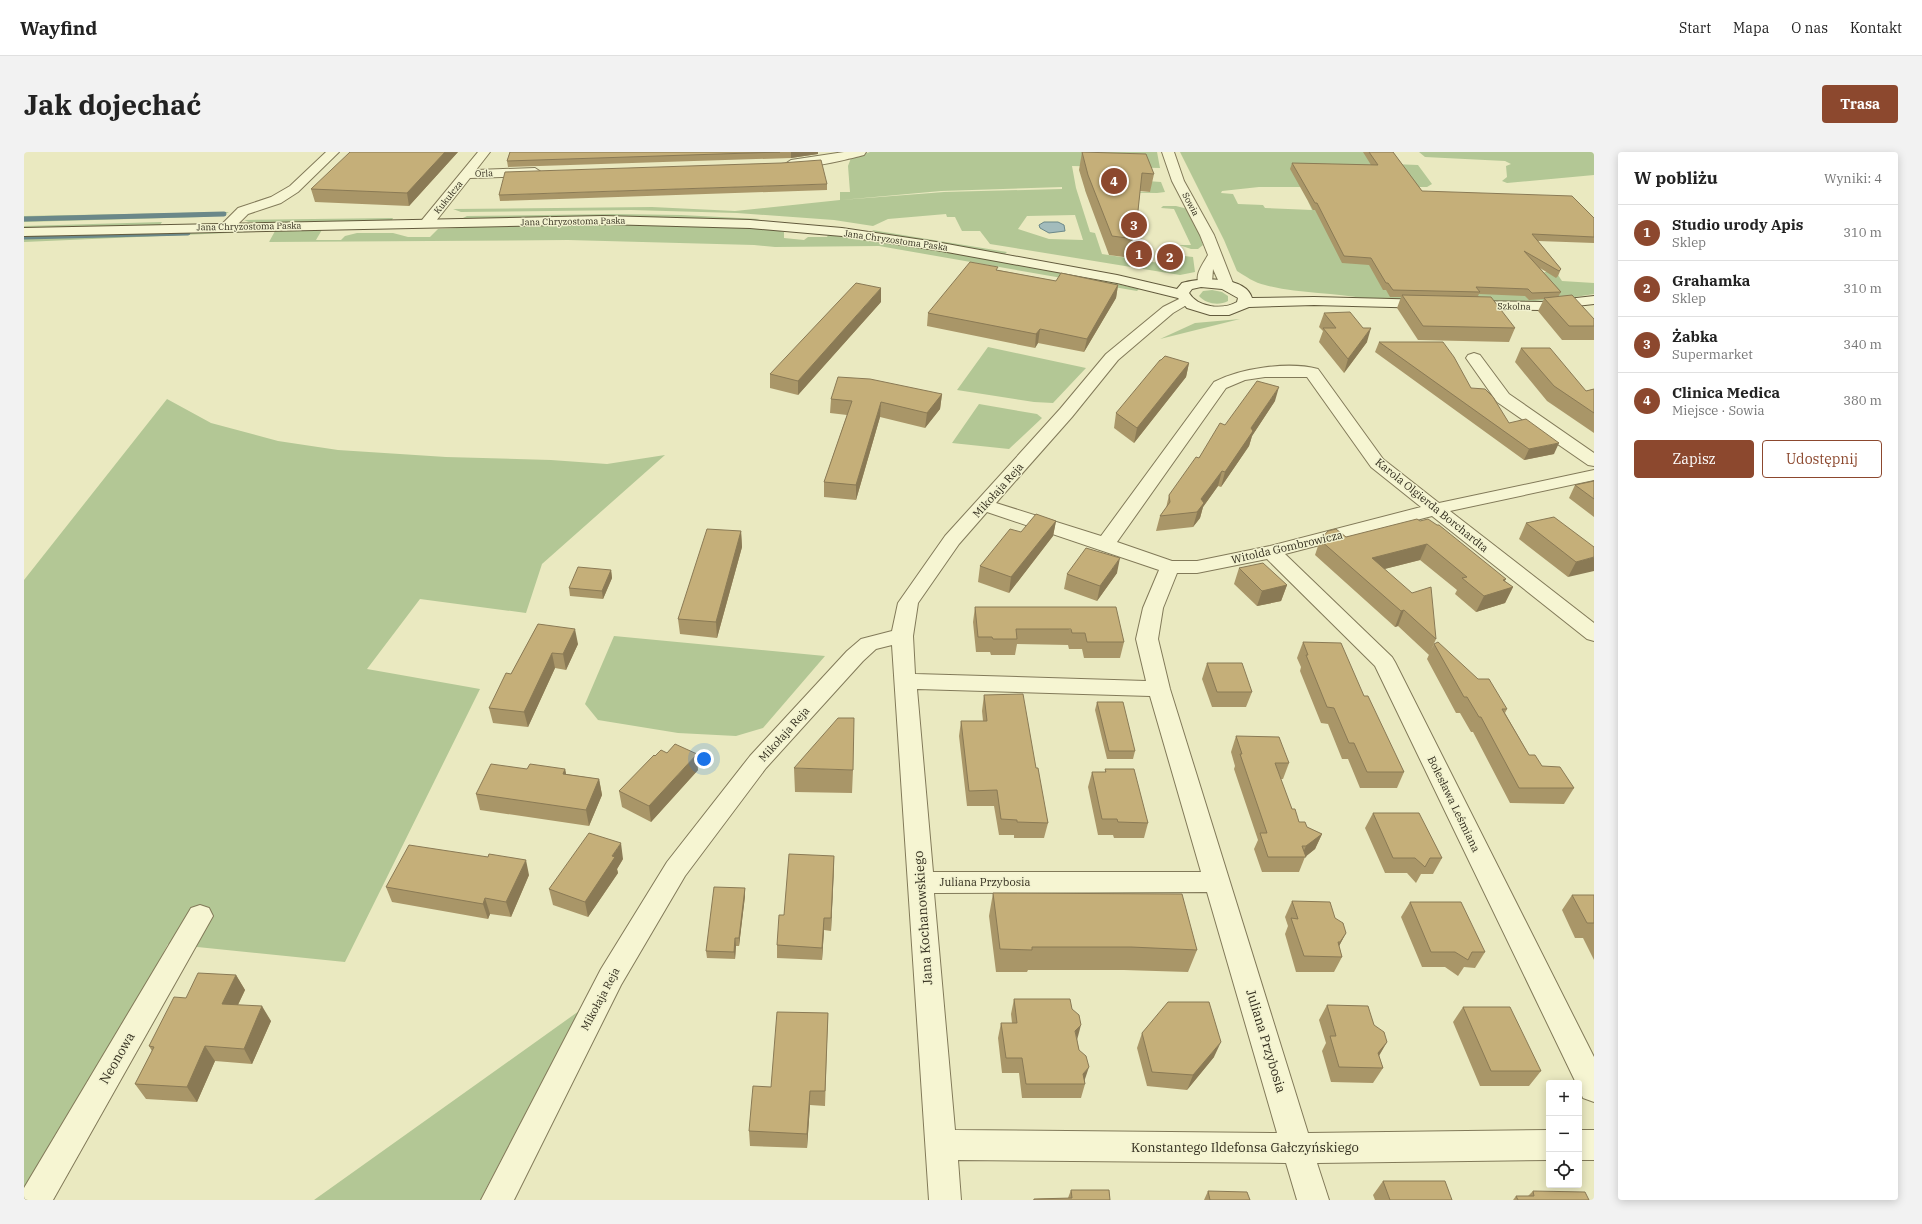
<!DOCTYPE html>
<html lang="pl">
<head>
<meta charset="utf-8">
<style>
	body { margin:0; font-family:"IBM Plex Serif",serif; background:#f2f2f2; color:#222 }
	.controls { position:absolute; right:12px; bottom:12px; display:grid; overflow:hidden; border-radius:4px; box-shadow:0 2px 10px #0003 }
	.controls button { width:36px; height:36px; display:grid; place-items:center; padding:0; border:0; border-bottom:1px solid #e0e0e0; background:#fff; color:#222; font:20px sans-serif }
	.you { position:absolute; left:680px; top:607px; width:14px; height:14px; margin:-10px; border:3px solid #fff; border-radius:50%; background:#1a73e8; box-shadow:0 0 0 6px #1a73e833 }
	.badge { display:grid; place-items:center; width:26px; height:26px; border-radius:50%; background:#8c482e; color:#fff; font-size:13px; font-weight:700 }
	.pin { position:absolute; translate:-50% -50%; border:2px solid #fff; box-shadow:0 1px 4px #0006 }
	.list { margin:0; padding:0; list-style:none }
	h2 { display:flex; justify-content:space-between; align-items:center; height:52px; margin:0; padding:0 16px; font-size:17px }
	h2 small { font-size:13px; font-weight:400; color:#767676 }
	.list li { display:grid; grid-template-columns:26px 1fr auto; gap:12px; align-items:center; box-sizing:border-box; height:56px; padding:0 16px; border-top:1px solid #e0e0e0 }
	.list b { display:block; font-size:15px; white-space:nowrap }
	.list p { margin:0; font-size:13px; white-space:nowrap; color:#767676 }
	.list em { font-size:13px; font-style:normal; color:#767676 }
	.actions { display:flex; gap:8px; padding:12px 16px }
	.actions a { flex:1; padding:9px 0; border:1px solid #8c482e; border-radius:4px; text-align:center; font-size:14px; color:#8c482e }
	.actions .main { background:#8c482e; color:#fff }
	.icon { flex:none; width:22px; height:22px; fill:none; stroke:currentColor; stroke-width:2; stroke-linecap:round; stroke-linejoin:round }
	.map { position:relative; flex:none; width:1570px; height:1048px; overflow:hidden; border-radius:4px }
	header { display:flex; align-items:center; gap:24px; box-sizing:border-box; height:56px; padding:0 20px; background:#fff; border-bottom:1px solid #e0e0e0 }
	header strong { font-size:19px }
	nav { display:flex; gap:22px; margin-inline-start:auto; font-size:14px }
	.intro { display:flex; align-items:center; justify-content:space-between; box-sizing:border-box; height:96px; padding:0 24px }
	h1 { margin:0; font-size:28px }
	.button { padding:10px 18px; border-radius:4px; background:#8c482e; color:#fff; font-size:14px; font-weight:700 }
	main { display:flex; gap:24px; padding:0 24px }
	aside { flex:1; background:#fff; border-radius:4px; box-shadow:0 2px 10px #0003 }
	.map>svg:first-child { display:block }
	.green { fill:#b3c795; fill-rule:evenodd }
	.water { fill:#a3bcbc; stroke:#6b8889 }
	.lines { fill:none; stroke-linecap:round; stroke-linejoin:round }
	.stream { stroke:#6b8889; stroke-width:5 }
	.street-casing { stroke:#827a59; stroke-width:2 }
	.secondary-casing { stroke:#635b3d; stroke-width:2 }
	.street { fill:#f6f5d2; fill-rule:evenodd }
	.secondary { fill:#f6f5d2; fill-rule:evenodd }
	.wall { fill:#a99668 }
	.shaded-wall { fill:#8a7a55 }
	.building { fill:#c5af79; stroke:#8a7a55 }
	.labels { text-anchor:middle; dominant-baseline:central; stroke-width:3; stroke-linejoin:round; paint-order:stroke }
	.far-street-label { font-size:9px; fill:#322d1d; stroke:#f2f2cf }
	.street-label { font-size:11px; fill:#322d1d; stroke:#f2f2cf }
	.near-street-label { font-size:13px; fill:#322d1d; stroke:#f2f2cf }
</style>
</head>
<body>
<header>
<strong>Wayfind</strong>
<nav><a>Start</a><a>Mapa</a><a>O nas</a><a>Kontakt</a></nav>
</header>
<div class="intro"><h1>Jak dojechać</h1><a class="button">Trasa</a></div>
<main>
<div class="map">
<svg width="1570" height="1048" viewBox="0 0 1570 1048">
	<rect width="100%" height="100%" fill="#eae9c0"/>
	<path class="green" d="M846 0H1133L1136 16 1048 14 1052 36 1066 80 1071 81 1078 102 1154 114 1152 103 1169 105 1171 120 1156 123 966 92 956 79H938L931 65H923L922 62 864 67 849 74 810 68 713 61 607 58 437 60 429 57 628 55 711 59 816 48V40H826L824 14 827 6ZM1038 35V37L920 40 817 48 917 39ZM1051 63 1059 88 1025 87 994 77 1003 64Z
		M1156 0H1368V12L1394 13 1408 32 1403 35H1235L1198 39 1197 41 1209 42 1214 52 1239 53 1241 56 1288 58 1284 49 1358 113 1533 137 1520 120H1532L1538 129 1570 131V142L1551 145 1511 149 1342 147C1309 140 1274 142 1241 133 1231 131 1221 124 1213 119L1200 88Z
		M1395 0H1570V23L1483 31 1478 29 1483 25 1482 14 1487 12 1481 9 1401 5Z
		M1123 29 1137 30 1141 40 1133 41 1062 40 1061 38 1126 40Z
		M1139 54H1152L1164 57 1175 80 1179 93 1174 97H1167L1155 93H1167L1150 57 1137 56Z
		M205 60 199 63 179 65 0 70V64Z
		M588 62 657 63 736 67 727 69 620 65 437 67 443 64Z
		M369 66 368 68 244 71 225 70 220 68Z
		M138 70 136 73 0 77V74Z
		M575 71 667 73 749 77 760 80V86L780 88 784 85H803L804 83C908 95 1012 113 1115 137L1113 139 855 94 751 95 730 93 544 88 245 90 251 79 0 90V84L299 76 292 88H317L321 84 333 81H369L384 85H406L414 77 433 76 434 74Z
		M848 78 983 100 981 102 972 101 852 81Z
		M1188 138 1198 140 1204 144V149C1195 154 1182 152 1175 144L1179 139Z
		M1216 167 1136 187 1171 171Z
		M964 195 1062 216 1029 251 1010 250 933 238Z
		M143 247 187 271 254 289 314 298 422 305 527 308 583 312 641 303 518 412 502 461 396 447 343 517 456 537 321 810 144 792 7 1048H0V428Z
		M955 252 1013 262 1018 266 985 297 928 291Z
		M590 484 801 504 739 576 712 584 654 581 574 568 561 552Z
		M555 859 456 1048H290Z"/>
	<path class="water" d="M1020 70H1034L1040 73 1041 79 1025 81 1016 76 1015 73Z"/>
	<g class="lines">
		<path class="stream" d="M0 67 200 62
			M0 85 164 81"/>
		<g class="street-casing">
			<path id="street" d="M302 0H315L274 40 257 51 224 62 209 77H199L197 74 199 71 214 56 247 45 266 34Z
				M454 0H466L452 18 511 16 517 20 511 24 446 26 408 74H398L396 71 398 68Z
				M820 0H842L840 3C828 6 768 22 761 12L767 8Z
				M1138 0H1150L1160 29 1190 83 1210 134 1208 137H1198L1189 117 1188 131 1186 134H1176C1169 124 1179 112 1184 103L1176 83 1148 29Z
				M1161 144 1166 145 1168 148 1166 151 1149 161 1094 208 1048 265 972 351 1077 384 1190 230C1217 216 1265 209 1294 217L1359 307 1415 351 1570 318V328L1426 359 1570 471V489L1563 487 1408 364 1261 402 1368 505 1371 510 1570 905V950L1559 946 1555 937V931H1552L1351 514 1243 407 1173 421H1153L1139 456 1134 487 1146 537 1284 981 1525 978V1008L1293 1011 1305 1048H1273L1262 1011 934 1008 937 1048H905L868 493 852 497 839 509 742 616 661 724 597 833 490 1048H457L577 817 643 710 726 604 823 499 837 487 868 479 874 451 921 384 1036 257 1082 202 1139 155ZM1241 225H1283L1347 315 1397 355 1246 394 1173 409H1148L1093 390 1202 236 1221 228ZM963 360 1135 418 1119 456 1112 487 1122 529 891 522 889 484 894 451 935 392ZM893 537 1126 544 1177 720H909ZM1183 740 1253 981 931 978 910 741Z
				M1450 201 1456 203 1485 242 1570 301V314L1564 313 1473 250 1442 206 1444 203Z
				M176 753 185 756 189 764 29 1048H0V1036L167 756Z
				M1555 978H1570V1008H1555Z"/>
		</g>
		<g class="secondary-casing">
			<path id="secondary" d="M579 64 726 68 818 76 912 90 1093 123 1153 137 1158 131C1176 126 1221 123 1228 146L1290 145 1406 148 1411 149 1413 152 1411 155 1406 156 1290 153 1225 155 1205 163H1186L1163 156 1154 146 1093 131 912 98 818 84 726 76 579 72 0 84V76ZM1177 135 1198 137 1214 146 1213 150C1199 158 1174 156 1165 141L1168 137Z
				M1570 144V152L1517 158 1444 157 1439 156 1437 153 1439 150 1444 149 1517 150Z"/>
		</g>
		<use href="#street" class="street"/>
		<use href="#secondary" class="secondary"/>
	</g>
	<path class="wall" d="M434 0 385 54 291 50 287 37Z
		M486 0H794V2L767 6 484 15 483 9Z
		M1058 0 1130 22 1126 40 1116 39 1111 87 1107 106 1085 103 1062 41 1055 18Z
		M1339 0H1369L1398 39 1570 66V91L1514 89 1537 117 1534 124 1532 126 1516 116 1537 140 1534 145 1570 167V188H1538L1514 159 1520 147 1505 148 1501 144 1455 142 1454 144 1491 176 1485 190 1394 188 1373 156 1377 145H1366L1362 138H1359L1345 113 1318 111 1291 58H1289L1266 17 1268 11 1347 13Z
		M803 32V38L476 49 475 43Z
		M974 118 1032 129 1094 133 1092 146 1060 200 1014 191 1011 196 903 174 904 161Z
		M857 150 774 243 746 236V222Z
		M1300 161 1343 190 1320 221 1295 190 1299 179 1295 175Z
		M1355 190 1447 236 1485 271 1530 302 1500 308 1351 200Z
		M1497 196 1562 239 1570 237V281L1523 249 1491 210Z
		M1165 211 1162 225 1110 291 1090 276 1092 261Z
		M918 242 916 257 901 276 856 265 832 348 800 345V330L823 263 806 261 807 247Z
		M1251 249 1228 284 1225 294 1197 335 1194 334 1179 355 1176 366 1169 375 1132 379 1136 364 1142 356 1145 343 1201 273Z
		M1570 329V365L1545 346 1551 333Z
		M1032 369 1029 384 985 441 954 430 956 414 997 380Z
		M1396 369 1480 429 1489 435 1481 451 1452 460 1431 442 1433 438 1396 408 1360 417 1412 487 1405 503 1374 474 1371 475 1291 403 1296 388 1322 385Z
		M1502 371 1570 395 1544 425 1495 387Z
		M717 379 718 395 693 486 656 482 654 467Z
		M1215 416 1263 433 1257 449 1233 454 1210 432Z
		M587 418 588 426 579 447 546 444 545 436Z
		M1093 421 1073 449 1040 437 1043 422Z
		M951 455 1100 490 1096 506H1060L1058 497H1045L1044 493 993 492 991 503H967L966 500H952L949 470Z
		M514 472 554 492 542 518 531 516 504 575 469 571 465 556 487 522Z
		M1279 490 1340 544 1380 620 1373 636H1336L1324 607H1318L1304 572 1297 571 1276 519 1277 515 1273 506Z
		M1410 492 1483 557 1481 561 1505 603 1518 614 1550 636 1540 652 1486 651 1449 580H1447L1436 561H1432L1403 507Z
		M1183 511 1228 540 1222 555H1188L1178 527Z
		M960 543 1012 616 1024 671 1020 686H990V683H975L970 654H943L935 584 937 569H959L958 559Z
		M1073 550 1111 599 1109 607H1083L1071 558Z
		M1212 584 1265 611 1259 627H1256L1268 657 1275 670 1283 675 1298 682 1291 697 1281 705 1275 720H1238L1230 697 1234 688 1210 617 1211 614 1207 600Z
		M770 616 829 618 828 641 771 640Z
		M503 617H541L542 622 575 627 578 643 565 674 456 658 452 642Z
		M1081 617 1124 671 1120 686H1090L1089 683H1074L1064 635 1068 620H1081Z
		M674 618 627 670 598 655 595 639Z
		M1349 661 1418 706 1409 722H1397L1392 731 1383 721H1361L1341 676Z
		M810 704 807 779 800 778 798 808 753 806V793L760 763Z
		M599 707 593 717 594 721 564 765 529 753 525 737Z
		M505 723 487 765 466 762 464 767 368 750 362 735Z
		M721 736V744L715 794H712L711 807 683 806 682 799Z
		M969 741 1173 798 1164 820 1100 818H1004L1003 820H972L965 764Z
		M1548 743H1570V808L1559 786H1551L1538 758Z
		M1268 749 1311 766 1322 781 1315 794 1318 805 1310 820H1272L1261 782 1264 774 1261 765Z
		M1386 750 1461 800 1451 816 1440 815 1434 824 1421 815H1398L1377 765Z
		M212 823 221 838 214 853 247 869 228 912 191 909 173 950 122 947 111 932 128 899 125 894 162 846Z
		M990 847 1053 887 1061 932 1057 946H998L995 921H978L974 886 977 871H988L987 862Z
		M1303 853 1350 873 1363 890 1355 904 1359 916 1349 931 1307 930 1298 899 1302 891 1295 868Z
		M1439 855 1517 919 1505 934H1456L1429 870Z
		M804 861 801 954 786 953 783 996 726 994 725 979 747 935Z
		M1118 881 1190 905 1163 938 1123 934 1113 896Z
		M1359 1029 1428 1048H1351L1349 1043Z
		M1047 1038 1086 1048H1009L1010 1047 1044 1046Z
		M1184 1039 1226 1048H1180Z
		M1509 1039 1565 1048H1489L1492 1044H1504Z"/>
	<path class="shaded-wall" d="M421 0H434L385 54 383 41Z
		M767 0H794V2L767 6Z
		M1094 133 1092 146 1060 200 1063 187Z
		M857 136V150L774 243V229Z
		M1347 176 1343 190 1320 221 1324 207Z
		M1016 177 1014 191 1011 196 1012 182Z
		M1165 211 1162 225 1110 291 1113 276Z
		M1255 235 1251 249 1228 284 1225 294 1197 335 1201 320 1227 276Z
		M918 242 916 257 901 276 903 261Z
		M857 250 856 265 832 348V333Z
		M1535 291 1530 302 1500 308 1505 297Z
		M1198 319 1194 334 1179 355 1176 366 1169 375 1177 347Z
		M1032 369 1029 384 985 441 987 425Z
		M717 379 718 395 693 486 692 470Z
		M1403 392 1396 408 1341 422 1348 406Z
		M1570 405V419L1544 425 1552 410Z
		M1096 406 1093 421 1073 449 1076 434Z
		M587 418 588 426 579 447 578 439Z
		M1482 427 1475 439 1489 435 1481 451 1452 460 1460 444 1479 428Z
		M1263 433 1257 449 1233 454 1238 439Z
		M1380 458 1374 474 1371 475 1377 459Z
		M551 477 554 492 542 518 539 502Z
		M528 501 531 516 504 575 500 560Z
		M673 602 674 618 627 670 625 654Z
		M541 617 544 632 539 622Z
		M575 627 578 643 565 674 562 658Z
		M1298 682 1291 697 1281 705H1277L1282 694Z
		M597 691 599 707 593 717 594 721 564 765 561 750 588 704Z
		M810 704V717L807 779V766Z
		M502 708 505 723 487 765 482 750Z
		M721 736V744L715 794V786Z
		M461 746 466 762 464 767 459 752Z
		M800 766V778L798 808V796Z
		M1322 781 1314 796 1308 805 1316 790Z
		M711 786 712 794 711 807 710 800Z
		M212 823 221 838 207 867 198 852Z
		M238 854 247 869 228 912 220 897Z
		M1057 873 1053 888 1051 879Z
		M1197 890 1190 905 1163 938 1169 923Z
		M1363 890 1354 905V901Z
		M181 894 191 909 173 950 163 935Z
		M1065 915 1060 930 1059 922Z
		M786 939V953L783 996V982Z"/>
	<path class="building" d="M326 0H421L383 41 287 37Z
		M486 0H756L483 9Z
		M1058 0 1122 2 1130 22 1118 21 1111 87 1088 84 1064 23Z
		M1345 0H1369L1398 39 1548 44 1570 66V85L1508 82 1537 117 1535 119 1500 99 1537 140 1508 141 1504 137 1452 135 1456 140 1369 138 1364 131H1362L1347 106 1320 104 1293 51H1291L1268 11 1354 13Z
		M797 8 803 32 475 43 481 20 757 11Z
		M946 110 974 115 972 118 1032 129 1037 121 1094 133 1063 187 1016 177 1012 182 904 161Z
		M832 131 857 136 774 229 746 222Z
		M1378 143 1467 145 1491 176 1399 174Z
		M1548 143 1570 167V174H1545L1520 146Z
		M1326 160 1339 176H1347L1324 207 1299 176H1312L1300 161Z
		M1355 190H1419L1430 205 1447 236 1461 237 1469 245 1485 271 1502 267 1535 291 1505 297Z
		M1497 196H1526L1562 239 1570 237V261L1530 234Z
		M1141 204 1165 211 1113 276 1092 261 1136 208H1137Z
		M814 225 846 227 918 242 903 261 857 250 832 333 800 330 828 249 807 247Z
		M1233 229 1255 235 1227 276 1229 279 1201 320 1198 319 1177 347 1180 351 1173 360 1136 364 1146 350 1145 343 1172 305 1175 306 1196 271 1201 273Z
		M1570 329V347L1551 333Z
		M1012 362 1032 369 987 425 956 414 986 377 997 380Z
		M1530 365 1570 395V405L1552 410 1502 371Z
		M1393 367 1396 369 1404 367 1413 373H1415L1482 427 1479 428 1489 435 1460 444 1438 426 1443 425 1403 392 1348 406 1388 441 1407 435 1412 487 1380 458 1377 459 1296 388 1304 379 1312 377 1322 385Z
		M683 377 717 379 692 470 654 467Z
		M1062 396 1096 406 1076 434 1043 422Z
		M1239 411 1263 433 1238 439 1215 416Z
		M554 415 587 418 578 439 545 436Z
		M951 455H1092L1100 490H1063L1061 481H1048L1047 477H992L993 487H969L968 485H954Z
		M514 472 551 477 539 502 528 501 500 560 465 556 482 521 487 522Z
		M1279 490 1317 491 1340 544H1344L1380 620H1343L1330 591H1325L1310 556 1303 555 1282 503H1284Z
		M1414 490 1454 527H1465L1483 557H1478L1505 603H1511L1518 614 1536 615 1550 636H1495L1457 565H1455L1443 545H1440L1410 492Z
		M1183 511H1218L1228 540H1193Z
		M999 542 1012 616H1014L1024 671 993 670V668L977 667 973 638 945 639 937 569H963L960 543Z
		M1073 550H1099L1111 599H1085Z
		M814 566H830L829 618 770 616Z
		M1212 584 1255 585 1265 611H1251L1268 657H1271L1275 670H1281L1283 675 1298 682 1282 694H1278L1282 705H1244L1236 681H1243L1216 602H1218Z
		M651 592 673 602 625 654 595 639 630 603 631 604 637 598 643 601Z
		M467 612 503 617 506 612 541 617 539 622 575 627 562 658 452 642Z
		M1081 617H1110L1124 671 1094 670 1093 667H1078L1068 620H1082Z
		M1349 661H1395L1418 706H1406L1401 715 1391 706H1369Z
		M565 681 597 691 588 704 591 705 561 750 525 737Z
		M385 693 464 705 465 702 502 708 482 750 461 746 459 752 362 735Z
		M765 702 810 704 807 766H800L798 796 753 793 755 763H760Z
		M690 735 721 736 715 786H711L710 800 682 799Z
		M969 741 1158 742 1173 798 1107 795H1008V798L976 797Z
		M1548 743H1570V771H1563Z
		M1268 749 1306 750 1311 766 1319 771 1322 781 1316 790H1314L1318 805 1280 804 1267 766 1274 767Z
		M1386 750H1437L1461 800H1448L1444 808 1431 800H1407Z
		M174 821 212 823 198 852 238 854 220 897 181 894 163 935 111 932 130 895 125 894 150 845 162 846Z
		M990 847H1046L1048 857 1055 863 1057 873 1051 879 1055 898 1062 904 1065 915 1059 922 1061 932H1002L998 906H982L977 871H993Z
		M1144 850H1185L1197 890 1169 923 1128 920 1118 881Z
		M1303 853 1344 854 1350 873 1360 880 1363 890 1354 901 1359 916 1315 915 1306 884H1312Z
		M1439 855H1486L1517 919H1467Z
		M753 860 804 861 801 939H786L783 982 725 979 729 934 747 935Z
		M1359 1029H1421L1428 1048H1366Z
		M1047 1038H1085L1086 1048H1010V1047L1048 1046Z
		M1184 1039 1223 1040 1226 1048H1186Z
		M1509 1039 1561 1040 1565 1048H1494L1492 1044H1510Z"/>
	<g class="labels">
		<g class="far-street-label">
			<text transform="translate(460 21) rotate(-2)">Orla</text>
			<text transform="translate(424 45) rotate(-51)">Kukułcza</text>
			<text transform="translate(1167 52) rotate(62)">Sowia</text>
			<text transform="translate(549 69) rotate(-1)">Jana Chryzostoma Paska</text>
			<text transform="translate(225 74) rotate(-1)">Jana Chryzostoma Paska</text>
			<text transform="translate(872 88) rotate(8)">Jana Chryzostoma Paska</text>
			<text transform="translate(1490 154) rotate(1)">Szkolna</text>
		</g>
		<g class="street-label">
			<text transform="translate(974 338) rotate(-48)">Mikołaja Reja</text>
			<text transform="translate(1408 353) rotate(39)">Karola Olgierda Borchardta</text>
			<text transform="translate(1263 395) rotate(-13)">Witolda Gombrowicza</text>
			<text transform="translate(760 582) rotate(-48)">Mikołaja Reja</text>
			<text transform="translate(1430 652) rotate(64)">Bolesława Leśmiana</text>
			<text x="961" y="730">Juliana Przybosia</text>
			<text transform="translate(576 847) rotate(-62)">Mikołaja Reja</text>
		</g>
		<g class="near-street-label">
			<text transform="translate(899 766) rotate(-94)">Jana Kochanowskiego</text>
			<text transform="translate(1242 889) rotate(73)">Juliana Przybosia</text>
			<text transform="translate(93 906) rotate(-60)">Neonowa</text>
			<text x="1221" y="995">Konstantego Ildefonsa Gałczyńskiego</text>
		</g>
	</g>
</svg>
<div class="controls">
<button>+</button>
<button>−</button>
<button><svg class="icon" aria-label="locate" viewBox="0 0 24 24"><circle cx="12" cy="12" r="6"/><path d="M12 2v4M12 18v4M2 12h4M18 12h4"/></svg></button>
</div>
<div class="you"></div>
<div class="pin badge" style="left:1115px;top:102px">1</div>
<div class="pin badge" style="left:1146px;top:105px">2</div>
<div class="pin badge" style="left:1110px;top:73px">3</div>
<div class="pin badge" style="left:1090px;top:29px">4</div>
</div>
<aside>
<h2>W pobliżu<small>Wyniki: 4</small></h2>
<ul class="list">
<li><span class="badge">1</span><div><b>Studio urody Apis</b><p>Sklep</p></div><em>310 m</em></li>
<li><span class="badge">2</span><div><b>Grahamka</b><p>Sklep</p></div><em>310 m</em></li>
<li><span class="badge">3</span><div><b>Żabka</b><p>Supermarket</p></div><em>340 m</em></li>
<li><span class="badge">4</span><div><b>Clinica Medica</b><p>Miejsce · Sowia</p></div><em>380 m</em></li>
</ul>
<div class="actions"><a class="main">Zapisz</a><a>Udostępnij</a></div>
</aside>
</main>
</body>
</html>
